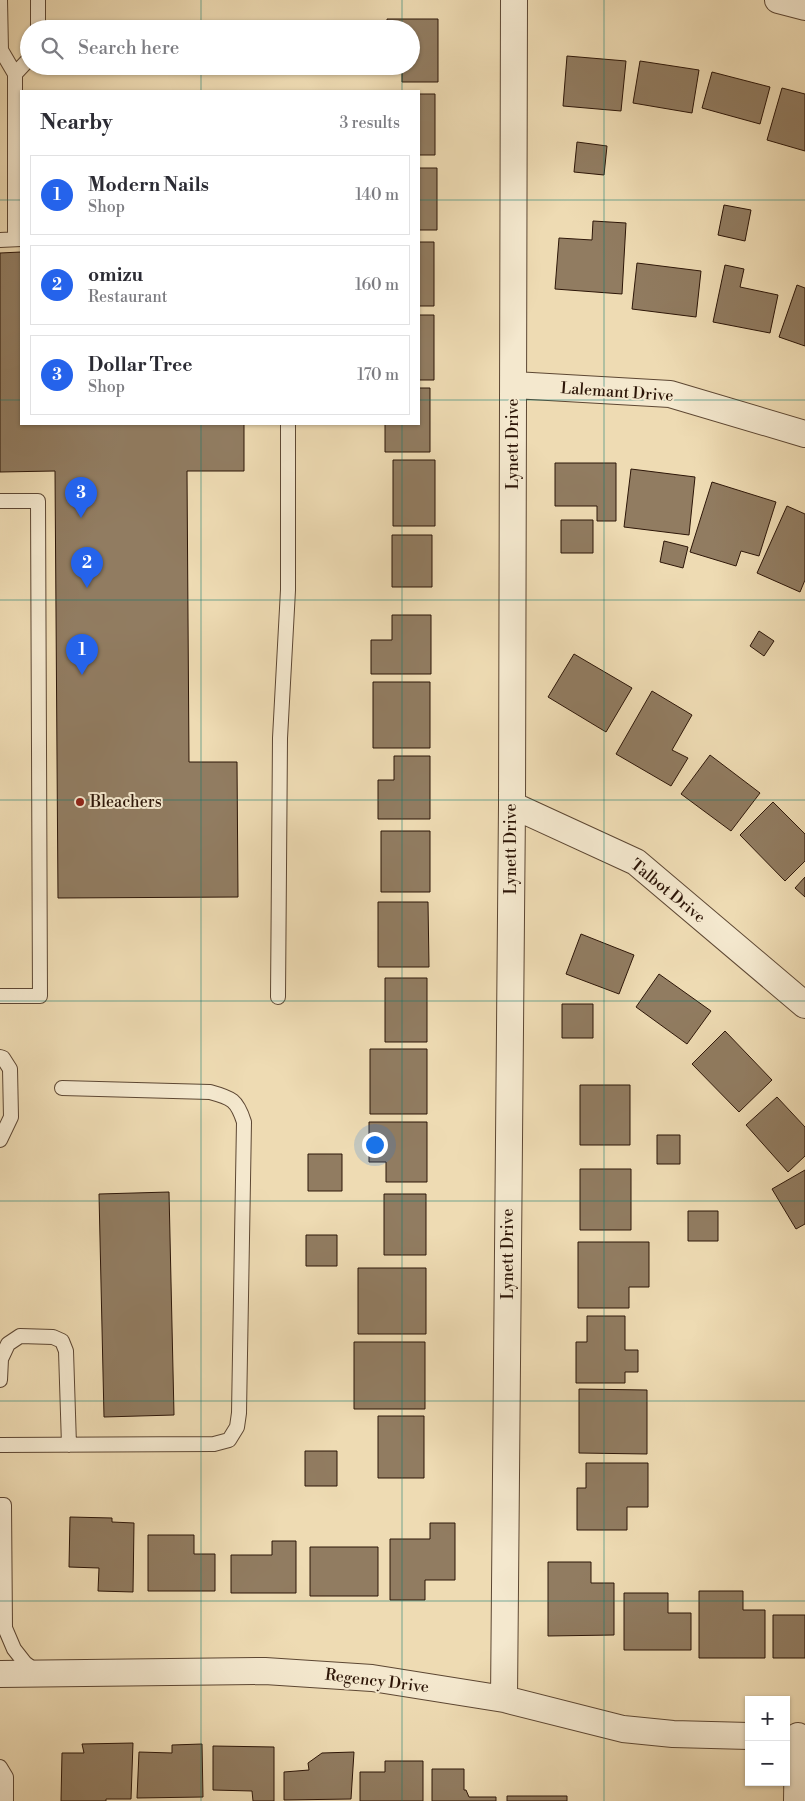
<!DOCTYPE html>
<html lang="en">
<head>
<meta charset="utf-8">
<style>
	body { margin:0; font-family:"Libre Bodoni",serif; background:#f7f7f7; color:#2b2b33 }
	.controls { position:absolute; right:15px; bottom:15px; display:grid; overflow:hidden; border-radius:0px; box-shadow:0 1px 4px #0004 }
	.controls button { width:45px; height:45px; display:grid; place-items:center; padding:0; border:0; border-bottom:1px solid #e1e1e2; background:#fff; color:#2b2b33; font:25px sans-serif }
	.you { position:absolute; left:374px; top:1144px; width:18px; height:18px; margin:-12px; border:4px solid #fff; border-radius:50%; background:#1a73e8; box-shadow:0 0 0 8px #1a73e833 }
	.badge { display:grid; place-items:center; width:32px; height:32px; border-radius:50%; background:#2563eb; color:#fff; font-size:16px; font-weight:700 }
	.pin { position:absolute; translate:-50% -41px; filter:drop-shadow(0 1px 2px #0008) }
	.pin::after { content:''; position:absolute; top:26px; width:18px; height:15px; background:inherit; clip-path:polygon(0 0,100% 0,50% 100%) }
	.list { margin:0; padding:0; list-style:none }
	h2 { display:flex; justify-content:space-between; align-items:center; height:65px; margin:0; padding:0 20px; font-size:21px }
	h2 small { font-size:16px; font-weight:400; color:#7c7c81 }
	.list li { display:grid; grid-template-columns:32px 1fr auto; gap:15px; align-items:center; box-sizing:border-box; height:80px; margin:0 10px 10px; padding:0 10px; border:1px solid #e1e1e2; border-radius:0px }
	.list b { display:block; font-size:19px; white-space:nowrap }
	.list p { margin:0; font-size:16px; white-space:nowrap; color:#7c7c81 }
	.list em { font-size:16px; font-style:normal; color:#7c7c81 }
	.icon { flex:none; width:28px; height:28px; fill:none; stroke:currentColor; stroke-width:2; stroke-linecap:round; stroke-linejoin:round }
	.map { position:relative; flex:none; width:805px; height:1801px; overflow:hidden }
	.search { position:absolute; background:#fff; box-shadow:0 1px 4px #0004; left:20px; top:20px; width:400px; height:55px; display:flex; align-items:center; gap:12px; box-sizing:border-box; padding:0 18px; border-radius:28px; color:#7c7c81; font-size:19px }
	.panel { position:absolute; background:#fff; box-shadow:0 1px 4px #0004; left:20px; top:90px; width:400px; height:335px; border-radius:0px }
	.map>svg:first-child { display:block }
	.building { fill:#917c61; stroke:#2d1608 }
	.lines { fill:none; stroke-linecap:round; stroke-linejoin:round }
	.service-casing { stroke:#5d4733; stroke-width:16 }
	.minor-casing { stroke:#5d4733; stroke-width:28 }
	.service { stroke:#f4e8ce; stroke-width:14 }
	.minor { stroke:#f4e8ce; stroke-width:26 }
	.grid { fill:none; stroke:#0f766e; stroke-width:1; stroke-opacity:0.55 }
	.poi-dot { fill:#8f2418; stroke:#f4e8ce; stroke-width:2 }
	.labels { text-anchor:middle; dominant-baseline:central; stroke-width:4; stroke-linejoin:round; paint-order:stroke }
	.street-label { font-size:16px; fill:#2d1608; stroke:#f4e8ce }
	.poi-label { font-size:16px; fill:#2d1608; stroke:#f4e8ce; text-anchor:start }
</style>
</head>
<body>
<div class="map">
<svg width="805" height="1801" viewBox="0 0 805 1801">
	<rect width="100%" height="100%" fill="#eedbb3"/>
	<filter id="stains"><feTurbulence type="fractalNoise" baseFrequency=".004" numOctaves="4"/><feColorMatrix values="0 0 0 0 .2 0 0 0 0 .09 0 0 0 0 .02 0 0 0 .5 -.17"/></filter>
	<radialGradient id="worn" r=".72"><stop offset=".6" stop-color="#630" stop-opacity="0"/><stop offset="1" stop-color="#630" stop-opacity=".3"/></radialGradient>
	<path class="building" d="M387 19H438V82H402V66H411V29H387Z
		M567 56 626 61 621 111 563 106Z
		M640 61 699 70 692 113 633 103Z
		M712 72 770 87 760 124 702 108Z
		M782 88 805 94V151L767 140Z
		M419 94H435V155H419Z
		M577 142 607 146 604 175 574 172Z
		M419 168H437V230H419Z
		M724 205 751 210 745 241 718 235Z
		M593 221 626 223 622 294 555 289 559 238 592 240Z
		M419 242H434V306H419Z
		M21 252V424H244V471H187L189 762H237L238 897 58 898 55 471 0 472V253Z
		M637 263 701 271 696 317 632 309Z
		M725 265 744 269 740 287 778 295 770 333 713 322Z
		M797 285 805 288V346L779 337Z
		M419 315H434V380H419Z
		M419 388H430V452H385V424H419Z
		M393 460H435V526H393Z
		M555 463H616V521H597V506H555Z
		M631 469 695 477 689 535 624 527Z
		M712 482 776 502 759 556 741 551 736 566 690 552Z
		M787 506 805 514V580L800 592 757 573Z
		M561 520H593V553H561Z
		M392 535H432V587H392Z
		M664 541 688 547 683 568 660 562Z
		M392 615H431V674H371V640H392Z
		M759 631 774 641 764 656 750 646Z
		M574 654 632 688 606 732 548 697Z
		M373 682H430V748H373Z
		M652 691 692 715 672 750 688 758 671 786 616 754Z
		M710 755 760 793 731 831 681 794Z
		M394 756H430V819H378V780H394Z
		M773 802 805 834V861L785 881 740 835Z
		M381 831H430V892H381Z
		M805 877V897L795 888Z
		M378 902H428L429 967H378Z
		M581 934 634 955 619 994 566 974Z
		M659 974 711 1011 687 1044 636 1007Z
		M385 978H427V1042H385Z
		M562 1004H593V1038H562Z
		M725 1031 772 1080 739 1112 692 1064Z
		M370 1049H427V1114H370Z
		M580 1085H630V1145H580Z
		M777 1097 805 1127V1156L788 1172 746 1125Z
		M369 1122H427V1182H386V1162H369Z
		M657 1135H680V1164H657Z
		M308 1154H342V1191H308Z
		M580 1169H631V1230H580Z
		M805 1170V1224L796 1229 772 1189Z
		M169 1192 174 1415 104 1417 99 1194Z
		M384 1194H426V1255H384Z
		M688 1211H718V1241H688Z
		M306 1235H337V1266H306Z
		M578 1242H649V1287H629V1308H578Z
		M358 1268H426V1334H358Z
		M587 1316H625V1350H638V1372H625V1383H576V1342H587Z
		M354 1342H425V1409H354Z
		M579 1389 647 1390V1454L579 1453Z
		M378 1416H424V1478H378Z
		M305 1451H337V1486H305Z
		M586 1463H648V1507H627V1530H577V1488H586Z
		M70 1517 112 1518V1522L134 1523 133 1592 98 1591 99 1568 69 1567Z
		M430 1523H455V1580H425V1600H390V1539H430Z
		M148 1535H194V1554H215V1591H148Z
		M272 1541H296V1593H231V1555H272Z
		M310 1547H378V1596H310Z
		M548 1562H591V1583H614V1635L548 1636Z
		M699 1591H743V1610H765V1658H699Z
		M624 1593H668V1613H691V1650H624Z
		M773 1615H805V1658H773Z
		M133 1743 131 1799H106V1801H61L62 1753H84L82 1744Z
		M202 1744 203 1797 137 1798 139 1752 172 1753V1745Z
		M213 1746 274 1747V1801H253L252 1791 213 1790Z
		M354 1752 351 1799 284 1800V1772L309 1770 308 1763 322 1753Z
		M385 1761H423V1801H360V1772H385Z
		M432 1769H464V1790H466L469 1797H496V1801H432Z
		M507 1796H567V1801H507Z"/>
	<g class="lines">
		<g class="service-casing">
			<path id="service" d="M0 0 1 50 15 74V239
				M38 0V29
				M15 74 29 59
				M0 240 21 239
				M0 501H38L40 996H0
				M278 997 280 738 288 590V424
				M0 1057 3 1058 10 1069 11 1117 0 1140
				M0 1380 1 1359 8 1344 20 1336 53 1337 62 1341 66 1351 69 1445
				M0 1445 214 1444 229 1440 237 1427 239 1413 244 1122C237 1100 232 1098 210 1092L62 1088
				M0 1505H4L5 1628 14 1649 25 1663 37 1672
				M0 1767 6 1777V1801"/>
		</g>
		<g class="minor-casing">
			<path id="minor" d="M778 0 805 7
				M514 385 670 394 805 434
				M512 805 636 862 805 1005
				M0 1674 265 1671 372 1678 504 1699 623 1729 673 1734 749 1736
				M504 1699 512 805 514 0
				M797 1801 798 1736"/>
		</g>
		<use href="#service" class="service"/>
		<use href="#minor" class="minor"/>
	</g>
	<path class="grid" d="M201 0V29M402 0V29M604 0V1801M201 66V91M402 66V91M0 200H21M419 200H805M0 400H21M419 400H805M201 424V1801M402 424V1801M0 600H805M0 800H805M0 1001H805M0 1201H805M0 1401H805M0 1601H805"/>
	<circle class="poi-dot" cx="80" cy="802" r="5"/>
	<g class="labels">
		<g class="street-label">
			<text transform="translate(617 392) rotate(4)">Lalemant Drive</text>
			<text transform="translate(513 444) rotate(-90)">Lynett Drive</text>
			<text transform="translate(511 849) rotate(-90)">Lynett Drive</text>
			<text transform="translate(668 891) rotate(39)">Talbot Drive</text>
			<text transform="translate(508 1254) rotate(-90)">Lynett Drive</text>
			<text transform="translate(377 1681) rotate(7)">Regency Drive</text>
		</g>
		<g class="poi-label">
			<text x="90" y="802">Bleachers</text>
		</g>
	</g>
	<rect width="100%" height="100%" filter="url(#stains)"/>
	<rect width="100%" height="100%" fill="url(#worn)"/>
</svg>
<div class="controls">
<button>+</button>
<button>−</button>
</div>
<div class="you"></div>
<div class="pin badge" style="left:82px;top:675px">1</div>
<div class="pin badge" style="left:87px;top:588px">2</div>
<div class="pin badge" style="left:81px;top:518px">3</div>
<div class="search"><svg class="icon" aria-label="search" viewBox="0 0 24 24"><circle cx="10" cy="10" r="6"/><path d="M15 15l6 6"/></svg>Search here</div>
<section class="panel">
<h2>Nearby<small>3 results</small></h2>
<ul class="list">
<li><span class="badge">1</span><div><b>Modern Nails</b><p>Shop</p></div><em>140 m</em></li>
<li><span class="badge">2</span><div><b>omizu</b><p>Restaurant</p></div><em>160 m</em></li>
<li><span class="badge">3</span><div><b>Dollar Tree</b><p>Shop</p></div><em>170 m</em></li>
</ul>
</section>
</div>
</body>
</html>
